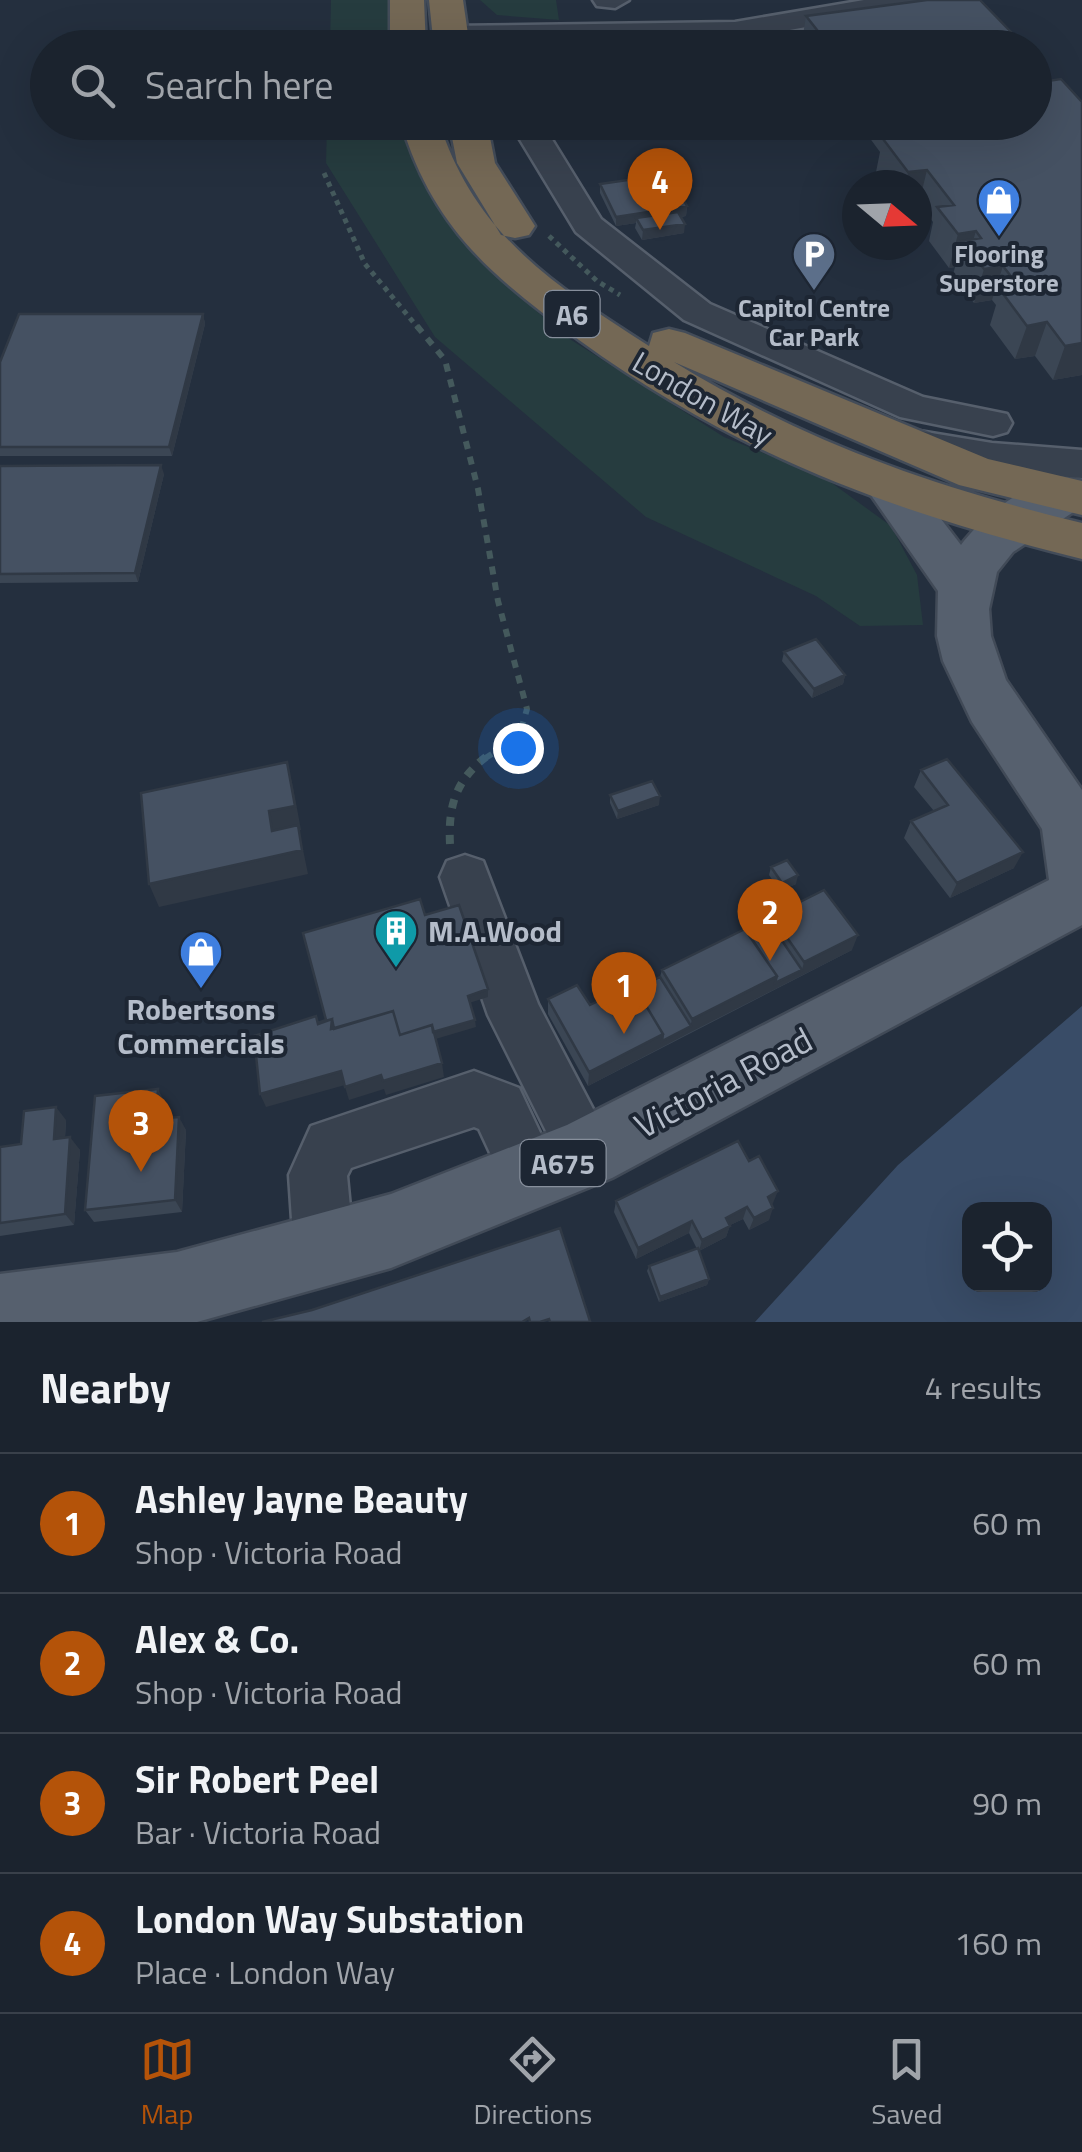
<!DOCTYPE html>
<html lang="en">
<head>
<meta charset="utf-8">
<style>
	body { margin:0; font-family:"Titillium Web",sans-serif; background:#282f3a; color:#f1f3f6 }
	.controls { position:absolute; right:30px; bottom:30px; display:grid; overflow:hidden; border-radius:20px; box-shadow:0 10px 40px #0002 }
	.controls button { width:90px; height:90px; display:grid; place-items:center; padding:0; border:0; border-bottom:2px solid #39404a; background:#1b232e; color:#f1f3f6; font:50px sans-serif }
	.compass { position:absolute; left:842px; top:170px; width:90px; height:90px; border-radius:50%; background:#1b232e; box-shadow:0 10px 40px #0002; rotate:109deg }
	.you { position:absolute; left:518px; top:748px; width:35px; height:35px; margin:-25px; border:8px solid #fff; border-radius:50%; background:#1a73e8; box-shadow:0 0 0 15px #1a73e833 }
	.badge { display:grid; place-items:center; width:65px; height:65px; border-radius:50%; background:#b45309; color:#fff; font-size:32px; font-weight:700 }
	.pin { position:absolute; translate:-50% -82px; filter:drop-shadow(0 2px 5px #0008) }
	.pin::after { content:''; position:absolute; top:52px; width:35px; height:30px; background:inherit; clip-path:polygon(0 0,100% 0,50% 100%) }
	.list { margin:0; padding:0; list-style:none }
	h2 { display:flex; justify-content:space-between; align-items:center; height:130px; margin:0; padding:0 40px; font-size:42px }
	h2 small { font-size:32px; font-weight:400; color:#a0a4aa }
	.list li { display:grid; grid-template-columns:65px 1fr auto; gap:30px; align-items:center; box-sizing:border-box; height:140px; padding:0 40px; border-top:2px solid #39404a }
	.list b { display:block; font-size:38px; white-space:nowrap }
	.list p { margin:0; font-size:32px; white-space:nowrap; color:#a0a4aa }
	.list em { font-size:32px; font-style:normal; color:#a0a4aa }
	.icon { flex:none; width:55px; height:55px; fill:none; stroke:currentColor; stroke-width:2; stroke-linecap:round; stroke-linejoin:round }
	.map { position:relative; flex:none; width:1082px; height:1322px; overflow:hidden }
	.search { position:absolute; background:#1b232e; box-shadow:0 10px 40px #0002; left:30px; right:30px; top:30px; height:110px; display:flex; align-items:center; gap:25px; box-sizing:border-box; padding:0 35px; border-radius:55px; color:#a0a4aa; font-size:38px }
	.sheet { height:690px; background:#1b232e }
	nav { display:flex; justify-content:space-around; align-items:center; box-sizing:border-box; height:140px; border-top:2px solid #39404a; background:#1b232e; font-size:28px; color:#a0a4aa }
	nav a { display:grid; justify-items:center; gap:5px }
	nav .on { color:#b45309 }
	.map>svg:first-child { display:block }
	.green { fill:#263c3f }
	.water { fill:#394c67; fill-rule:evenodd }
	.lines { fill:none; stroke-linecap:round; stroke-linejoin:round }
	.minor-casing { stroke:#565f6c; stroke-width:5 }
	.major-casing { stroke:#414a57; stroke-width:5 }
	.highway-casing { stroke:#434c59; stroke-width:5 }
	.path-far2 { stroke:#44595c; stroke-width:5; stroke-dasharray:5 5; stroke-linecap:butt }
	.path-far1 { stroke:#44595c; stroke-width:6; stroke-dasharray:8 8; stroke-linecap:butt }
	.path { stroke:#44595c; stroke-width:8; stroke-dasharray:9 9; stroke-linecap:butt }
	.minor { fill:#38414e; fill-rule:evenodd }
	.major { fill:#56606e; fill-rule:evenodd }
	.highway { fill:#746855; fill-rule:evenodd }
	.wall { fill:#3b4654 }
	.shaded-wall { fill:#303945 }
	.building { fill:#455162; stroke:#303945; stroke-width:2.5 }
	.labels { text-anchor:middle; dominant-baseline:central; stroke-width:8; stroke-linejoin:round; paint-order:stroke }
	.far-poi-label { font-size:25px; font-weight:bold; fill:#b4bcc9; stroke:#1d2633 }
	.shield { fill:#1d2633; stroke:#878f9c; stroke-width:2.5 }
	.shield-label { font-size:28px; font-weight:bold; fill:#b4bcc9 }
	.street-label { font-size:30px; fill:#b4bcc9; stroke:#1d2633 }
	.poi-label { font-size:30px; font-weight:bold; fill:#b4bcc9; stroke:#1d2633; text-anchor:start }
	.near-street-label { font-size:35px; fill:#b4bcc9; stroke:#1d2633 }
</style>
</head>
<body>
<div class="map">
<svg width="1082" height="1322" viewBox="0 0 1082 1322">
	<rect width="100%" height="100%" fill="#242f3e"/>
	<path class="green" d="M331 0H394L395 47 330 48Z
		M480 0H556L559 20 497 15Z
		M327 123H402L429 189 476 258 565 336 724 437 825 478 891 526 917 575 923 625 860 626 816 596 646 517 435 337 326 163Z"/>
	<path class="water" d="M1082 1006V1322H755L898 1165ZM970 1210H1044V1284H970Z"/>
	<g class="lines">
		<g class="minor-casing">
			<path id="minor" d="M593 0H629L615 8 597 6Z
				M864 0H925L911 8 735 40 450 44 436 35 450 26 735 22Z
				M519 122H555L548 133 601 219 710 304 923 397 1007 414 1012 423 1007 432 993 436 900 417 684 320 576 232 516 133Z
				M913 430 992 443 1082 450V478L992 471 899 452 893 443 899 434Z
				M465 855 483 861 538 1004 616 1153 607 1173 587 1182 567 1173 488 1015 440 877 447 861Z
				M474 1071 519 1088 560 1175 552 1196 531 1204 510 1196 479 1129 474 1127 351 1168 347 1176 354 1249 345 1270 324 1279 303 1270 294 1249 289 1175 311 1126Z"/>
		</g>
		<g class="major-casing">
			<path id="major" d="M891 471 908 476 961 545C982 516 1046 463 1082 485L1081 507 1013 552 997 572 989 609 991 636 1006 680 1082 790V925L612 1178 391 1268 197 1322H0V1274L177 1252 391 1194 567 1125 1049 880 1042 829 972 722 943 661 937 636 938 591 866 488 874 476Z"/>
		</g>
		<g class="highway-casing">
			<path id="highway" d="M390 0H424L426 48H390Z
				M429 0H463L470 48H434Z
				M401 122H439C475 235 554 285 649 346L653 333 669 329 685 333 988 459 1082 481V515L959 485 674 362C805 442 933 487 1082 523V559C893 512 739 456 579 340 494 278 432 228 401 122Z
				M449 122H487L495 163 535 226 529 235 515 238 501 235 457 163Z"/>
		</g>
		<path class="path-far2" d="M324 173 365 264 419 329
			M549 236 597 281 620 295"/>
		<path class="path-far1" d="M417 326 445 360 478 489 498 601 527 709 519 737 484 759"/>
		<path class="path" d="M450 844C448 805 456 780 487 756"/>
		<use href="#minor" class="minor"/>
		<use href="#major" class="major"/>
		<use href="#highway" class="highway"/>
	</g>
	<path class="wall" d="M806 16 1005 48H801Z
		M1082 102V375L1053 380 1035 356 1015 359 990 325 996 305 992 300 974 303 953 275 955 267 949 268 929 241 933 222 919 203 917 185H886L876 172 880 152 866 133 848 135 839 122H1034Z
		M600 184 687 206 686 216 681 217 684 233 642 240 635 228 636 223 616 226 600 193Z
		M203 314 205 324 172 456H0V362Z
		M0 466 164 474 138 582 0 583Z
		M784 652 845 675 843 684 812 698 782 661Z
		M921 770 1014 868 950 898 904 838 911 821 934 811 914 787Z
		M610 795 659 805 617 819 610 803Z
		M771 867 796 884 780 891 769 875Z
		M772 916 852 950 588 1086 548 1014V999L590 1005 636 989 660 977 662 970 748 934 770 923Z
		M165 1103 164 1118 186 1130 182 1212 94 1222 85 1210Z
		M66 1120 65 1138 80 1150 74 1225 0 1236V1147L21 1144Z
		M616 1201 773 1203 771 1204 769 1220 749 1230 743 1219 730 1225 726 1237 699 1251 709 1279 707 1285 659 1302 647 1271 649 1266 697 1249 689 1233 636 1259 614 1212Z"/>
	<path class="shaded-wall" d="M1010 31 1005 48H979L982 34Z
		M851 122H868L866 133 848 135Z
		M927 170 919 203H917V185H906L908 172Z
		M687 206 686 216 639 223 636 218V223L616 226V217Z
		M685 224 684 233 642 240 643 230Z
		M976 231 970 251 962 241 955 267 949 268 958 234Z
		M1003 266 992 300 974 303 984 269Z
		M203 314 205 324 172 456 169 447Z
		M1047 322 1035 356 1015 359 1027 326Z
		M1082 343V375L1053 380 1065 346Z
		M161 465 164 474 138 582 135 573Z
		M845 675 843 684 812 698 814 689Z
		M287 762 293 787 301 830H299L308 874 159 907 149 884 272 831 269 811Z
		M660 796 659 805 617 819 618 811Z
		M1023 852 1014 868 950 898 957 883Z
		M798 875 796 884 780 891 782 883Z
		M858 935 852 950 689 1033 692 1019 777 976 802 970 804 962Z
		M488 989V997L469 1003 468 996Z
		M475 1020 476 1027 402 1049 401 1042Z
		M691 1026 689 1033 588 1086 589 1072 663 1034Z
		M442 1063 444 1077 386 1095 384 1089 349 1100 345 1087 381 1075Z
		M341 1071 345 1085 266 1107 260 1094Z
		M158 1089 165 1103 164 1132 156 1119Z
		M56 1107 66 1120 64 1152 54 1139Z
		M179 1117 186 1130 182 1212 175 1200Z
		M70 1137 80 1150 74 1225 65 1214Z
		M778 1191 773 1203 763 1209 768 1197Z
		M747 1207 743 1219 722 1229 726 1218Z
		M773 1208 769 1220 749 1230 754 1218Z
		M692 1221 689 1233 636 1259 638 1248Z
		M730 1226 726 1237 699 1251 702 1240Z
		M709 1279 707 1285 659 1302 660 1297Z"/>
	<path class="building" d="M927 0H980L1010 31 982 34 994 48H813L805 37 821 35 806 16Z
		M1061 79 1082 102V343L1065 346 1047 322 1027 326 1001 291 1020 288 1003 266 984 269 962 241 981 238 976 231 958 234 937 207 954 205 927 170 908 172 883 139 901 136 890 122H1034V83Z
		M669 174 687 206 616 217 600 184Z
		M678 212 685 224 643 230 636 218Z
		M19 314H203L169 447H0V362Z
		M161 465 135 573 0 574V466Z
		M816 639 845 675 814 689 784 652Z
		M947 759 1023 852 957 883 911 821 948 805 921 770Z
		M287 762 295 806 269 811 272 831 298 825 302 850 149 884 141 793Z
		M652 781 660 796 618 811 610 795Z
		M787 860 798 875 782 883 771 867Z
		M824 890 858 935 804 962 772 916Z
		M420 899 425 915 459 905 488 989 468 996 475 1020 433 1032 432 1025 400 1035 393 1011 334 1029 332 1019 318 1023 326 1020 303 933Z
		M770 923 802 970 775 983 777 976 748 934Z
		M745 929 777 976 692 1019 662 970Z
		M660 977 691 1026 662 1041 663 1034 636 989Z
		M633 984 663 1034 589 1072 548 999 577 985 590 1005Z
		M393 1011 400 1035 432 1025 442 1063 383 1081 381 1075 345 1087 341 1071 260 1094 254 1036 316 1016 318 1024 332 1019 331 1029Z
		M158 1089 156 1119 179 1117 175 1200 85 1210 95 1096Z
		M56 1107 54 1139 70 1137 65 1214 0 1223V1147L21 1144 24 1111Z
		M738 1141 749 1161 759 1156 778 1191 768 1197 773 1208 754 1218 747 1207 726 1218 730 1226 702 1240 692 1221 638 1248 616 1201Z
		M560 1228 590 1321 588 1322H550L549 1319 540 1322H530L529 1318 522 1322H262L312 1310Z
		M698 1248 709 1279 660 1297 649 1266Z"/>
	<defs>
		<g id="shop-pin" transform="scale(2.25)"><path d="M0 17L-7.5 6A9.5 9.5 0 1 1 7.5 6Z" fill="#3f7fe0" stroke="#1d2633"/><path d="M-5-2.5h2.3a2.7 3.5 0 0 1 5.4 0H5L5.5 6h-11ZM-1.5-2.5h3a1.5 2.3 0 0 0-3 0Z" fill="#fff"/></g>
		<g id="parking-pin" transform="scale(2.25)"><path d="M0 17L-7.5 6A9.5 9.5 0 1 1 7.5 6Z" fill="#5c6f8a" stroke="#1d2633"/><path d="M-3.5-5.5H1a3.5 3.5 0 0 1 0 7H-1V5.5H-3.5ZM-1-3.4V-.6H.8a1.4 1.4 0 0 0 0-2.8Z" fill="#fff"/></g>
		<g id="building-pin" transform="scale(2.25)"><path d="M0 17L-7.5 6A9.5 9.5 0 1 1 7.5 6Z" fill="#0f9aa8" stroke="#1d2633"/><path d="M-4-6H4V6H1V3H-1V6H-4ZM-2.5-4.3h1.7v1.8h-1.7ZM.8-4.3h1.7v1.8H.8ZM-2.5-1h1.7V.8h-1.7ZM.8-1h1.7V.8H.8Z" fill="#fff"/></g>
	</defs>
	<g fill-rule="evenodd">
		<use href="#shop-pin" x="999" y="200"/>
		<use href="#parking-pin" x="814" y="254"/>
		<use href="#building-pin" x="396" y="931"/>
		<use href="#shop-pin" x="201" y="952"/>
	</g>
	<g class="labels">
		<g class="far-poi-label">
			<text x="999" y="254">Flooring<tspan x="999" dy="29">Superstore</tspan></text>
			<text x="814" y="308">Capitol Centre<tspan x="814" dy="29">Car Park</tspan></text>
		</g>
		<g class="shield">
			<rect x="544.5" y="291" width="55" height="46" rx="8"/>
			<rect x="520.5" y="1140" width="85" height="46" rx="8"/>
		</g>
		<g class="shield-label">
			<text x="572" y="314">A6</text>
			<text x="563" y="1163">A675</text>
		</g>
		<g class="street-label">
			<text transform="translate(703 398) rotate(30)">London Way</text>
		</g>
		<g class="poi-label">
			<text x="428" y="931">M.A.Wood</text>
			<text x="201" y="1009" text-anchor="middle">Robertsons<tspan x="201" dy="34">Commercials</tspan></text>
		</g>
		<g class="near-street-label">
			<text transform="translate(723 1082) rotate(-28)">Victoria Road</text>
		</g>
	</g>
</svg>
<div class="controls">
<button><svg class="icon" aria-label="locate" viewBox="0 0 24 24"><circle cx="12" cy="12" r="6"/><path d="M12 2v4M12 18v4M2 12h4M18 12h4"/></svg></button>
</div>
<svg class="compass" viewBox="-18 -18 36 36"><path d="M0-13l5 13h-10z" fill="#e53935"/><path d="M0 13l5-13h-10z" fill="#a0a4aa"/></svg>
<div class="you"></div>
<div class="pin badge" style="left:624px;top:1034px">1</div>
<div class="pin badge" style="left:770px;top:961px">2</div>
<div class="pin badge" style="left:141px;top:1172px">3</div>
<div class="pin badge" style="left:660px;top:230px">4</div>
<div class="search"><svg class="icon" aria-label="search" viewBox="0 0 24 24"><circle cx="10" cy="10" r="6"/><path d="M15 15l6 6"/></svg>Search here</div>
</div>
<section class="sheet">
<h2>Nearby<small>4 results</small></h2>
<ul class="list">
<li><span class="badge">1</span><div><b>Ashley Jayne Beauty</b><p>Shop · Victoria Road</p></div><em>60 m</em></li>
<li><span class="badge">2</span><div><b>Alex &amp; Co.</b><p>Shop · Victoria Road</p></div><em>60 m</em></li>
<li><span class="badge">3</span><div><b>Sir Robert Peel</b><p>Bar · Victoria Road</p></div><em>90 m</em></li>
<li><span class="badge">4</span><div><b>London Way Substation</b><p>Place · London Way</p></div><em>160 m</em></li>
</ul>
</section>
<nav>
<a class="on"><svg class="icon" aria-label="map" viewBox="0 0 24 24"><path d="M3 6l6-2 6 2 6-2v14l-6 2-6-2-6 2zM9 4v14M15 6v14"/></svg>Map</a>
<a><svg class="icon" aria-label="directions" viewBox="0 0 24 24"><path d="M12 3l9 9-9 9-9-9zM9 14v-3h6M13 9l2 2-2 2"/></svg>Directions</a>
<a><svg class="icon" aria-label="saved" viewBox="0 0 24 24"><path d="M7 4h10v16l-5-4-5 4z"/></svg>Saved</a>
</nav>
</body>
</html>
